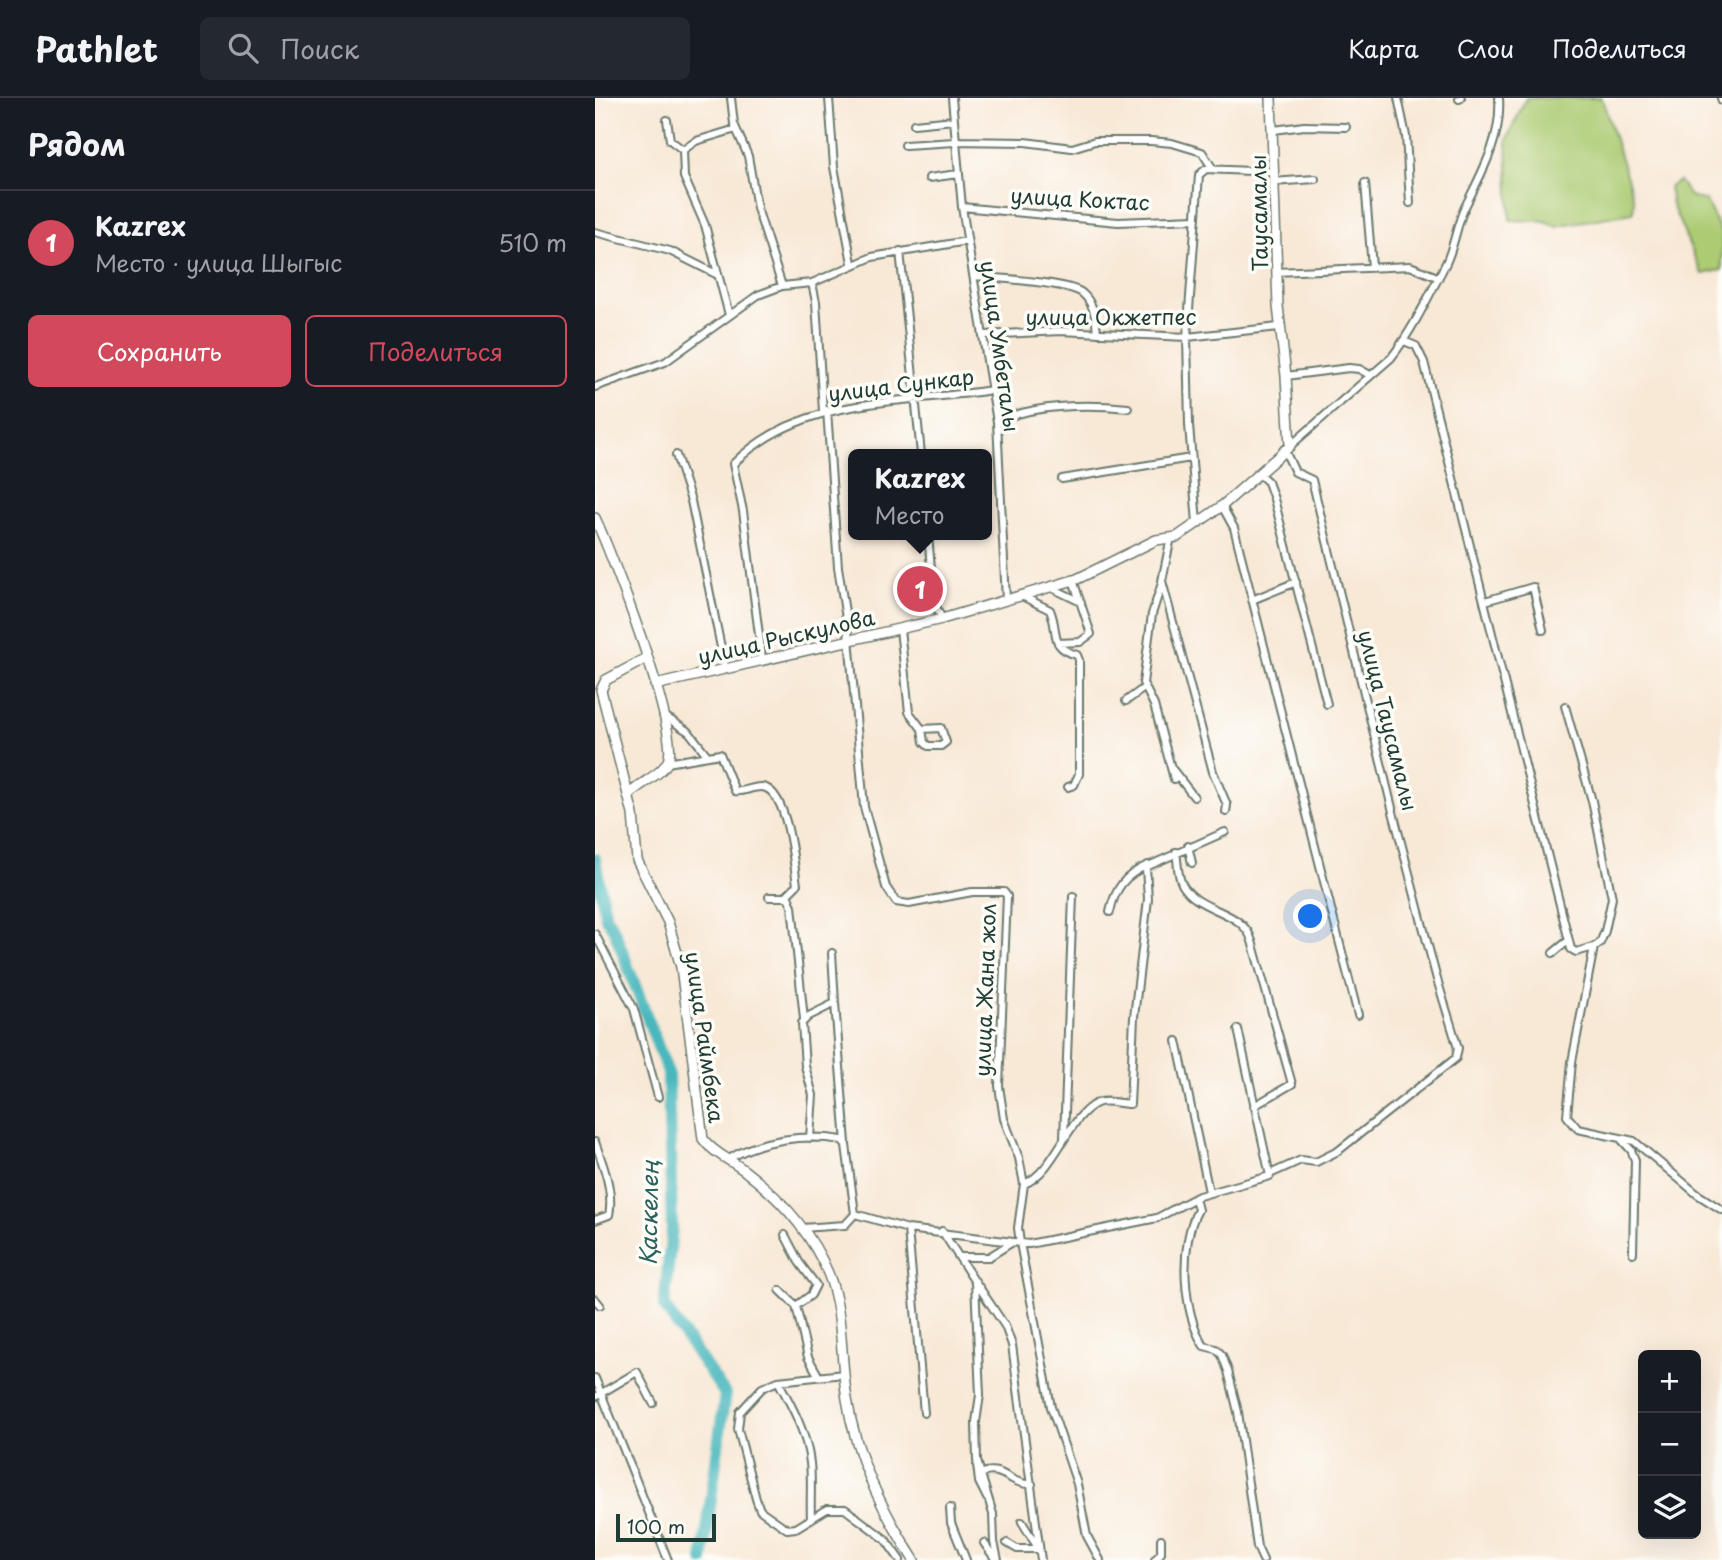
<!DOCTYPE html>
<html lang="ru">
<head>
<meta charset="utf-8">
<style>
	body { margin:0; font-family:"Playpen Sans",sans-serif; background:#242831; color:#f1f3f6 }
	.controls { position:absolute; right:21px; bottom:21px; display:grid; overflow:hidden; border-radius:10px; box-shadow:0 7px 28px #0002 }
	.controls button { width:63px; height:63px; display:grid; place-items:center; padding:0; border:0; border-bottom:2px solid #363941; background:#171b24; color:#f1f3f6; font:35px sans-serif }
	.scale { position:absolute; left:21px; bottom:18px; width:100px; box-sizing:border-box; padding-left:7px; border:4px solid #1f3d34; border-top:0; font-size:19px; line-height:24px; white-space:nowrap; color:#1f3d34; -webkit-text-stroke:5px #fdfcf7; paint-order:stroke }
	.you { position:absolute; left:716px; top:819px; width:24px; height:24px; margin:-18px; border:5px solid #fff; border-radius:50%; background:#1a73e8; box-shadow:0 0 0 10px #1a73e833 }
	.badge { display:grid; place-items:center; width:46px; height:46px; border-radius:50%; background:#d1495b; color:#fff; font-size:23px; font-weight:700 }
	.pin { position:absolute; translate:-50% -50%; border:4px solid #fff; box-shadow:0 2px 7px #0006 }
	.popup { position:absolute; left:253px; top:351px; width:144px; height:91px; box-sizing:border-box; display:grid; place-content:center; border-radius:10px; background:#171b24; filter:drop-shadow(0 2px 5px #0005); font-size:23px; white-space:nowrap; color:#9ea1a6 }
	.popup b { font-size:26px; color:#f1f3f6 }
	.popup::after { content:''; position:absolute; left:50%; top:100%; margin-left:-14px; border:14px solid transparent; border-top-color:#171b24 }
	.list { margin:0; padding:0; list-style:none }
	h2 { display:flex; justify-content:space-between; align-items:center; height:91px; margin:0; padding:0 28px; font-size:30px }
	h2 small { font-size:23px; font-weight:400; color:#9ea1a6 }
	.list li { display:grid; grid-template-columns:46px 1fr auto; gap:21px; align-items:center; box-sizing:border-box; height:105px; padding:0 28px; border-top:2px solid #363941 }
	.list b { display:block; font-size:26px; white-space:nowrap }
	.list p { margin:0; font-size:23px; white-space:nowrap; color:#9ea1a6 }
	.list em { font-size:23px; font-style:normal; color:#9ea1a6 }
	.actions { display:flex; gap:14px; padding:21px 28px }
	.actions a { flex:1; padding:16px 0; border:2px solid #d1495b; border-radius:10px; text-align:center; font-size:24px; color:#d1495b }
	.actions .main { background:#d1495b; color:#fff }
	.icon { flex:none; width:38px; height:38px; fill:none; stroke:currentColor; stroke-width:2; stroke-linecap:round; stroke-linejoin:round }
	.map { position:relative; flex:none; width:1127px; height:1462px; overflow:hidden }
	header { display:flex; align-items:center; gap:42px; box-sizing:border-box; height:98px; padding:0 35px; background:#171b24; border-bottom:2px solid #363941 }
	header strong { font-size:33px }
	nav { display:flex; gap:38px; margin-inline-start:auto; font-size:24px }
	.search { width:490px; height:63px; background:#242831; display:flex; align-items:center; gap:18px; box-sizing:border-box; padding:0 24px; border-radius:10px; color:#9ea1a6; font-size:26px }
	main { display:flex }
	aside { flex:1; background:#171b24 }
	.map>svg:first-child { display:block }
	.green { fill:#accb72; stroke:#668453; stroke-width:2 }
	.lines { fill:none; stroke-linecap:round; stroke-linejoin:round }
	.river { stroke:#48b8be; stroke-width:12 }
	.street-casing { stroke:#6b796d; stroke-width:10 }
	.secondary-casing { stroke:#6b796d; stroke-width:12 }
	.street { stroke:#fff; stroke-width:6 }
	.secondary { stroke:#fff; stroke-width:9 }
	.labels { text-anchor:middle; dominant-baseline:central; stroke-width:7; stroke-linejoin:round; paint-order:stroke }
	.street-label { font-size:21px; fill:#1f3d34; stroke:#fdfcf7 }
	.water-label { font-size:23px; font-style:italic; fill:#2b625d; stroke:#fdfcf7 }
</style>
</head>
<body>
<header>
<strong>Pathlet</strong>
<div class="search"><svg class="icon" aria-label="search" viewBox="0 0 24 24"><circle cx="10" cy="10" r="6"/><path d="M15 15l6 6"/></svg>Поиск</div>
<nav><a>Карта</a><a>Слои</a><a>Поделиться</a></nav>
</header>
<main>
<aside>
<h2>Рядом<small></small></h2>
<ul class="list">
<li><span class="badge">1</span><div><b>Kazrex</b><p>Место · улица Шыгыс</p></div><em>510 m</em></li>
</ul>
<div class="actions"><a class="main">Сохранить</a><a>Поделиться</a></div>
</aside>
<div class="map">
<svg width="1127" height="1462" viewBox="0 0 1127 1462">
	<rect width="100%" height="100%" fill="#fdfcf7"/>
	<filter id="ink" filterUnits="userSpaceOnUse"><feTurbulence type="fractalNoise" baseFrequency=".0143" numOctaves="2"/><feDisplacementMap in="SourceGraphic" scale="14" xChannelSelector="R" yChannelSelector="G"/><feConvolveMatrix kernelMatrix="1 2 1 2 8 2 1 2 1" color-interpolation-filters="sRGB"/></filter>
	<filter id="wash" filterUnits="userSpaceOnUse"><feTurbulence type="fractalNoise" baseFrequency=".00686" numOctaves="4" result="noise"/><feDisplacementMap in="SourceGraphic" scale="28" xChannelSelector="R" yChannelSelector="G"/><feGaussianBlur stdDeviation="1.57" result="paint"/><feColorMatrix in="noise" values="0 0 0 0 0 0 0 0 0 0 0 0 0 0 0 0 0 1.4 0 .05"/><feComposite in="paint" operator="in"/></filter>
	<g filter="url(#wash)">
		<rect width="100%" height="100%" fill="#f8e8d6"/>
		<path class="green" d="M931 0H1007L1039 102 1038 115 960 128 950 123 915 122 912 41Z
			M1084 83 1095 98 1111 103 1127 136V172L1107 176 1077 107 1074 89Z"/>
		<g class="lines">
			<path class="river" d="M0 761 11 820 18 829 73 975 77 1131 69 1208 130 1296 108 1462"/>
		</g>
	</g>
	<g filter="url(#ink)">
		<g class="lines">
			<g class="street-casing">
				<path id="street" d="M136 0 139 26 153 58 162 110 187 188
					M234 0 239 69 257 165
					M357 0 367 109 402 324 411 502
					M803 0 811 38 815 105
					M1126 0 1127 3
					M864 1 866 0
					M72 22 75 42 88 52 89 79 110 127 134 217
					M319 26 359 22
					M679 32 709 28 751 29
					M360 43 430 44 477 50 500 43H556L577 45 607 54 618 71
					M310 47 360 44
					M88 52 101 43 141 31
					M334 80 363 76
					M677 84 720 81
					M770 85 777 169
					M367 109 523 124 601 121
					M0 134 75 153 123 177
					M305 153 326 356
					M681 174 815 168 842 179
					M379 178C399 180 473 184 487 195 499 205 501 221 502 235
					M217 185 221 204 228 313
					M390 237 465 233 592 239 684 229
					M809 243 821 248 829 264 976 851 981 854 999 849 977 964 972 1018 983 1031 1039 1043 1102 1096 1127 1112
					M691 278 754 270 764 271 775 277
					M0 289 70 264 163 197 187 188 217 185 277 159 372 143
					M232 312 243 469 254 540 269 709 291 789 301 804 314 806 377 794H409L412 798 404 988 409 1021 424 1060 429 1086C460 1074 473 1018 502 1005 511 1001 525 1006 535 1006L539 919 553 801 551 769 630 734
					M402 324C437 306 495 306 533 310
					M695 348 796 260C817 233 834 198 850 167 859 150 861 129 869 111 886 76 907 41 904 0
					M81 357 96 403 130 569
					M663 375 673 384 679 401 732 606
					M467 381 596 360
					M627 408 639 430 763 917
					M602 425 594 327 592 239 604 77 611 71 678 74
					M333 437 339 504 347 521
					M576 439 567 483 618 674 632 707 631 714
					M567 485 557 516 548 585 559 607 579 681
					M455 489 486 504
					M427 498 455 512C465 536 453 549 482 557L484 562V676L479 687 473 689
					M657 502 701 484
					M890 503 938 489 948 532
					M305 531 314 614 327 631 329 644 333 648H346L351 644 346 630 327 631
					M463 545 485 544 496 536 478 482
					M167 560 148 413 138 366C207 297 307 306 397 292
					M531 603 549 590
					M970 608 997 703 1017 800 1010 833 1005 845 999 849
					M68 617 94 634 112 657
					M72 665 125 656 140 693C149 695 162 686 171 690 193 699 199 766 202 787L190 799
					M578 672 599 699
					M593 748 597 765
					M581 754C583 764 582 776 587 786 603 815 648 811 657 843L697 986 659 1008
					M174 799H193L197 808 209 921
					M515 814C520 790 530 777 553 767
					M0 836 39 911 63 999
					M958 855 974 842
					M240 905 251 1045
					M582 943 614 1094
					M215 1040 218 997 210 968 207 925 214 918 240 905 237 855
					M1025 1040 1036 1052 1040 1062 1038 1155
					M469 1041 478 798
					M0 1044C8 1066 19 1094 14 1117L0 1122
					M134 1061C165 1041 210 1036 247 1042L251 1047 260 1116 313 1131 434 1146 562 1120 604 1098 675 1078 643 931
					M675 1076 706 1062 721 1064 743 1053 861 960 863 950 841 878 798 714 717 382 700 374 689 351
					M429 1086 423 1130 425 1145 456 1309 482 1386 492 1438 505 1462
					M600 1100 603 1112C584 1145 587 1215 609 1248L621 1251 627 1257 633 1273 643 1314 662 1449 668 1462
					M207 1130 250 1127 260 1116
					M313 1131 329 1315
					M347 1133 380 1184 385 1297 381 1324 382 1363 398 1416 399 1444 403 1462
					M190 1137 204 1164 221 1187 216 1197 201 1208
					M364 1159H394L416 1145
					M380 1183 410 1228 417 1247 446 1462
					M185 1192 201 1208 213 1259 223 1277
					M0 1201 5 1207
					M249 1276 183 1283 167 1290 145 1314 143 1331 161 1401 165 1412 192 1431 201 1430 232 1411H250L290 1441 305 1462
					M0 1280 73 1462
					M183 1283C197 1308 212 1336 215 1365 217 1383 215 1402 216 1421
					M0 1299 42 1274 58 1305
					M382 1367 384 1384 392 1400
					M388 1375C407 1367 417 1388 437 1386
					M355 1410 356 1425 371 1462
					M427 1424 443 1450
					M389 1445 401 1462
					M412 1445 422 1451H444
					M560 1462 566 1455V1441"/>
			</g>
			<g class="secondary-casing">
				<path id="secondary" d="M0 420C16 454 86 635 73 663 66 678 43 685 33 698
					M52 560 11 582 6 592 38 716 42 762 73 824 86 869 108 1041C118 1055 136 1062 150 1073 185 1100 216 1134 233 1175 249 1214 245 1260 252 1301 261 1360 287 1412 319 1462
					M60 587 347 521 482 481 561 442 582 439 627 408 695 348 691 278 683 208 676 0"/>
			</g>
			<use href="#street" class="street"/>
			<use href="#secondary" class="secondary"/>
		</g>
	</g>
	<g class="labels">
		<g class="street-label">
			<text transform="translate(485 100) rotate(3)">улица Коктас</text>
			<text transform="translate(663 115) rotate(-91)">Таусамалы</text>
			<text x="516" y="218">улица Окжетпес</text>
			<text transform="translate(406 248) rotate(82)">улица Умбеталы</text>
			<text transform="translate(306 286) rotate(-7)">улица Сункар</text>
			<text transform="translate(191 538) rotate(-13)">улица Рыскулова</text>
			<text transform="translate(794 622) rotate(76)">улица Таусамалы</text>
			<text transform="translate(389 892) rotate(-88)">улица Жана жол</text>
			<text transform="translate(111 939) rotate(82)">улица Раймбека</text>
		</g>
		<g class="water-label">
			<text transform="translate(53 1115) rotate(-89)">Қаскелең</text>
		</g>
	</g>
</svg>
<div class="controls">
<button>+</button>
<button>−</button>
<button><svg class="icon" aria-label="layers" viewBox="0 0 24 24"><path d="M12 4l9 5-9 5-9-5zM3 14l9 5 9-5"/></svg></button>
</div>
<div class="scale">100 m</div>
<div class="you"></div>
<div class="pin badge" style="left:325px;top:491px">1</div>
<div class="popup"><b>Kazrex</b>Место</div>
</div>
</main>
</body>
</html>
